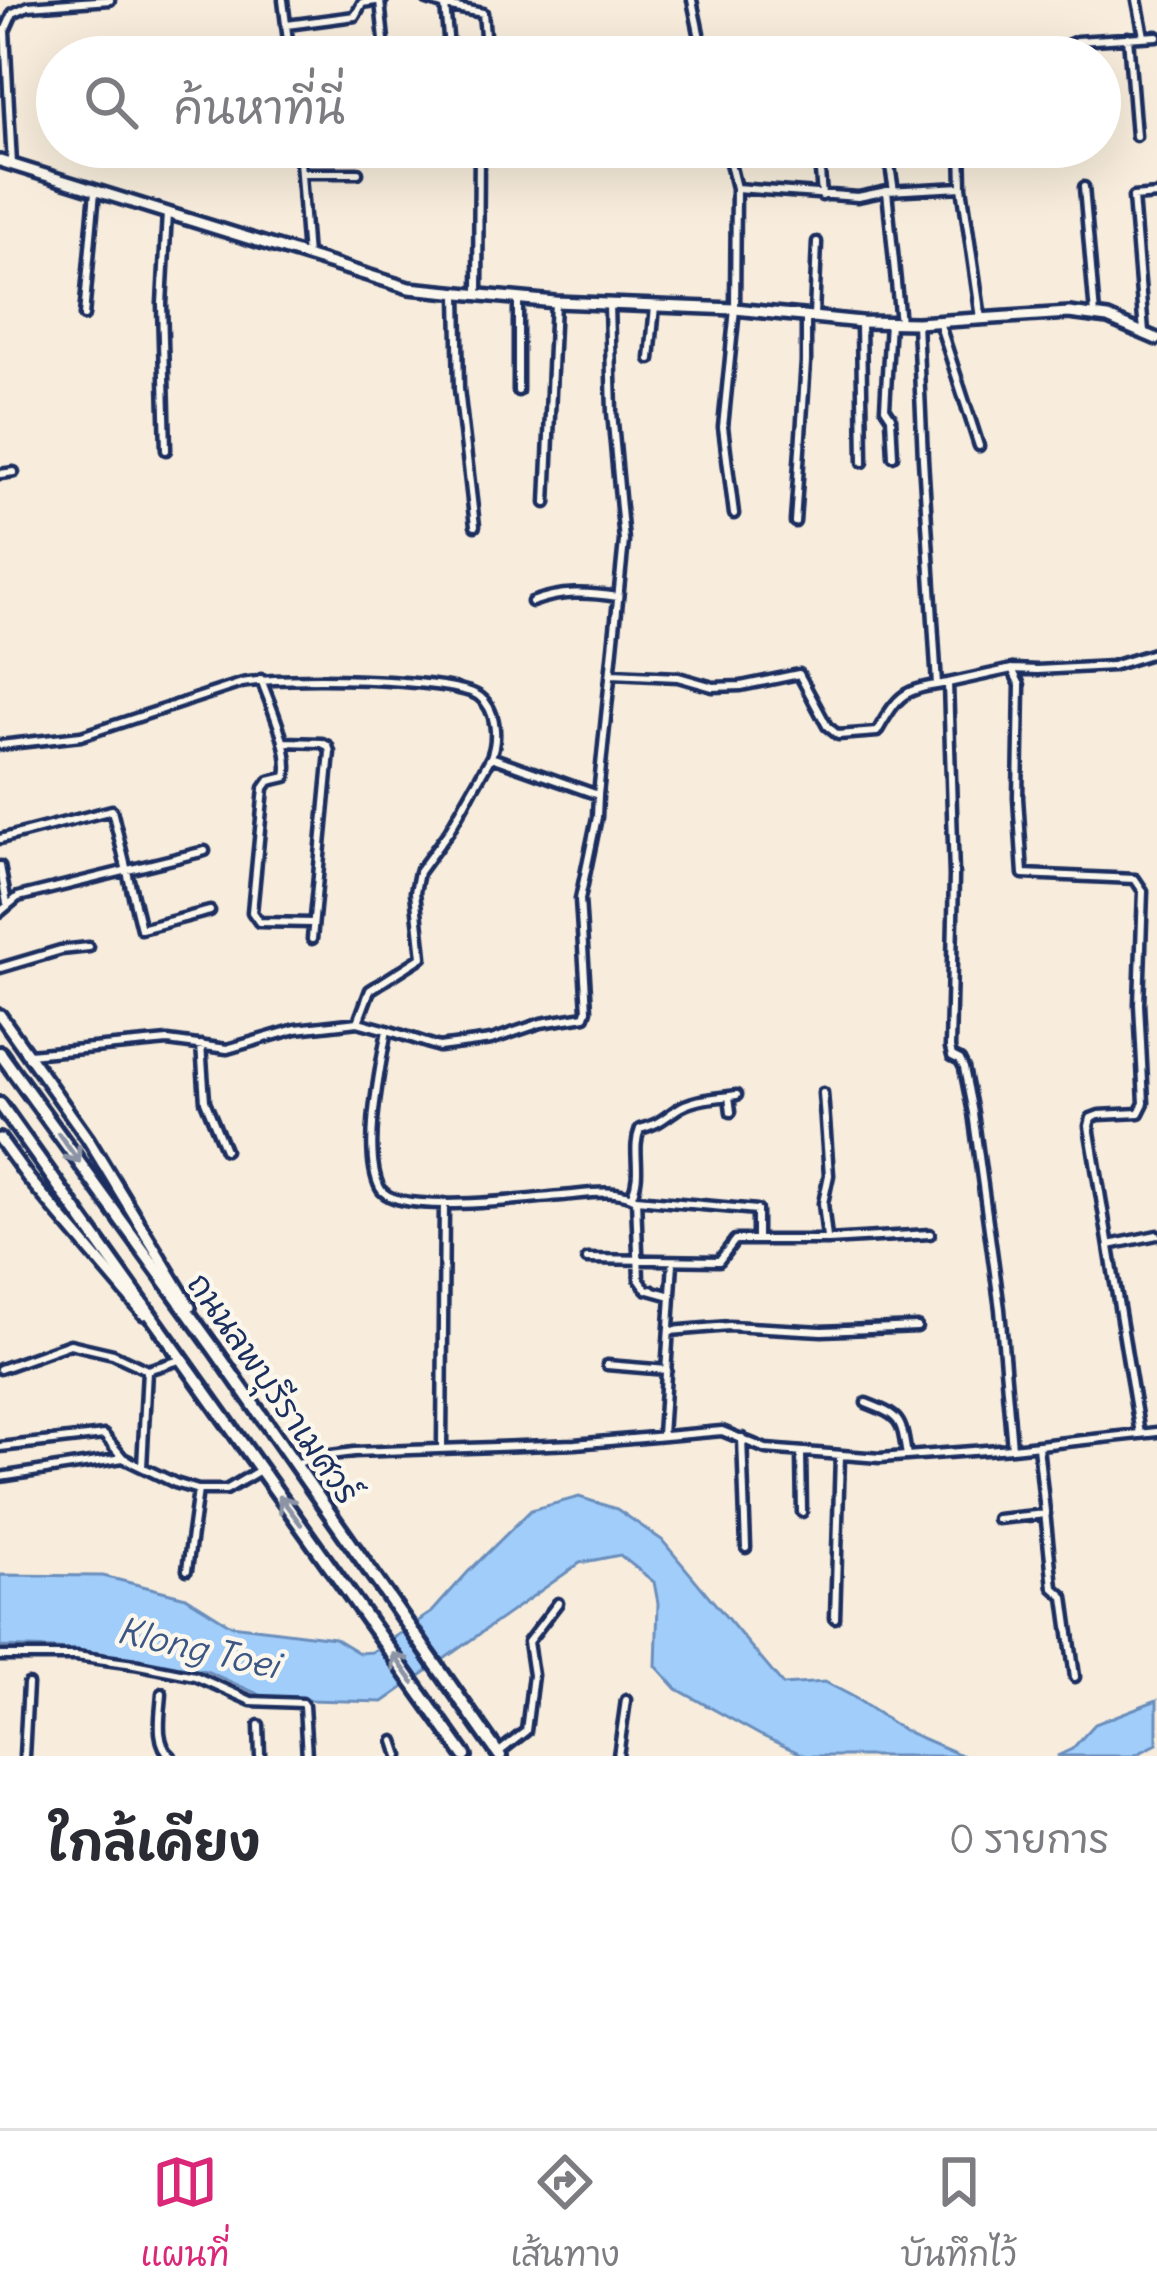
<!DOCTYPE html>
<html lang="th">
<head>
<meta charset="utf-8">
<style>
	body { margin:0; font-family:Delius,"Playpen Sans Thai",sans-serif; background:#f7f7f7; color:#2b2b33 }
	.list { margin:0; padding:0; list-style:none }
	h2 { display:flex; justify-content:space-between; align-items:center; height:156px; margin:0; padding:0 48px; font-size:51px }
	h2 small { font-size:39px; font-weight:400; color:#7c7c81 }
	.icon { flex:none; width:66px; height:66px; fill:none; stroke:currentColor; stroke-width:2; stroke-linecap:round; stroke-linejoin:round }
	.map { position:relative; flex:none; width:1157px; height:1756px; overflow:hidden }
	.search { position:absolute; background:#fff; box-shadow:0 12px 48px #0002; left:36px; right:36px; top:36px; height:132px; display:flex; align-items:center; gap:30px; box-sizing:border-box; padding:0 42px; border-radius:66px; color:#7c7c81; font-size:45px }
	.sheet { height:372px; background:#fff }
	nav { display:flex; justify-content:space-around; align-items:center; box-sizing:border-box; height:168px; border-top:3px solid #e1e1e2; background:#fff; font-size:33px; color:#7c7c81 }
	nav a { display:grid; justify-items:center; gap:6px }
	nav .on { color:#db2777 }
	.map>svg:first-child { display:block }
	.water { fill:#a1cdfb; stroke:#6b8ebc; stroke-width:3 }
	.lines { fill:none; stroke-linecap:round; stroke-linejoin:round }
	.minor-casing { stroke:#1b2f5e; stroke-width:15 }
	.tertiary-casing { stroke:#1b2f5e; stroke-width:18 }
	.secondary-casing { stroke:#1b2f5e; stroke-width:18 }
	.primary-casing { stroke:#1b2f5e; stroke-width:20 }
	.minor { stroke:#fbf7ec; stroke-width:6 }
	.tertiary { stroke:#fbf7ec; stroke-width:9 }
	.secondary { stroke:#fbf7ec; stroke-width:9 }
	.primary { stroke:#fbf7ec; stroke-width:10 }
	.oneway { stroke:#8b93a5 }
	.labels { text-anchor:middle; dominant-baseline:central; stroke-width:9; stroke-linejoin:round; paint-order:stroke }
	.street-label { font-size:33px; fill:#1b2f5e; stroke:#fbf7ec }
	.water-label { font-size:36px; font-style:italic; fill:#3c5685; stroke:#fbf7ec }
</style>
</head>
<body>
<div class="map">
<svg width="1157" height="1756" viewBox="0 0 1157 1756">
	<rect width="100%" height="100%" fill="#f8eddc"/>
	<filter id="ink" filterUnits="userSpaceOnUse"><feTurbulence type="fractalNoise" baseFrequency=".00833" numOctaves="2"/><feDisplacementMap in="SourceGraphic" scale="24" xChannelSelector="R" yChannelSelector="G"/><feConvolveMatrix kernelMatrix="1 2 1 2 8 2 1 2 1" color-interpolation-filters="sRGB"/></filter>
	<g filter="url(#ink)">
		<path class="water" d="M579 1497 617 1509 662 1540 783 1685 825 1682 852 1696 903 1730 963 1756H806L760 1735 677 1689 656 1666 658 1603 654 1582 620 1555 580 1563 383 1702 269 1699 206 1671 57 1649 0 1647V1575L103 1576 186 1597 231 1625 334 1638 359 1653 372 1652 432 1612 468 1572 531 1510Z
			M1157 1700V1744L1133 1756H1057L1072 1749 1095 1724Z"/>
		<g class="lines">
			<g class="minor-casing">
				<path id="minor" d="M283 0 290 57
					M427 0 445 6 450 57
					M692 0 704 57
					M1137 0 1144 36
					M380 1 385 50
					M445 6 483 13 487 57
					M287 25 355 16 362 3 383 0
					M1128 37 1136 136
					M1039 57 1077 41 1157 36
					M299 147 307 257
					M726 147 736 188
					M818 147 822 196
					M887 147 894 191
					M961 147 962 187 981 318
					M12 165 5 31 13 13 28 6 110 0
					M301 173H358
					M1084 187 1095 315
					M887 191 900 323
					M478 293 479 147
					M457 295 459 389 475 526
					M84 316 95 191
					M814 316 817 242
					M861 322 863 462
					M890 322 885 408 891 417 893 456
					M939 322 979 446
					M917 323 923 459 937 685
					M1144 332 1133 197 1157 195
					M650 359 655 306
					M518 391V299
					M166 450 162 304 167 213
					M0 474 14 472
					M546 503 555 302
					M734 514 723 427 735 309 736 188 858 197 887 191 962 187
					M795 522 806 362V316
					M532 602C561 591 587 592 618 597
					M1012 669 1037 670 1112 666 1157 652
					M612 674 678 677 713 687 741 686 799 674 827 726 838 735 877 732C900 692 903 690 948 683L954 876 950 1048 952 1056 960 1060 964 1068 973 1113 1000 1309 1012 1448
					M261 679C270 705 292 751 286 777L269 781 264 788 252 912 259 922 313 923
					M948 683 1012 669 1020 685 1018 798 1023 874 1135 879 1143 891 1139 1004 1144 1103 1139 1113 1099 1115 1091 1118 1089 1126 1140 1434
					M283 742 322 743 328 746 330 752 312 939
					M0 745 81 736 242 683C277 676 456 677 480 697 497 710 498 739 491 757
					M0 839 112 810 141 929 210 911
					M0 866 7 903
					M0 912 18 897 205 851
					M0 968 61 950 89 947
					M358 1022 370 990 422 957 415 892 419 872 449 831 491 757 598 795 624 541 612 412 609 305
					M387 1030 439 1047 491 1040 541 1023 585 1016 587 1010 580 899 597 817 598 795
					M201 1045 205 1101 225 1150
					M29 1054 168 1041 227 1049 296 1029 358 1022 387 1030C380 1069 362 1153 380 1188 394 1217 532 1198 562 1196 586 1194 614 1188 636 1199L639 1279 646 1289 671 1296 662 1435
					M823 1093 829 1175 823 1203 827 1238
					M729 1096 731 1112
					M632 1195C643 1171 631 1151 640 1129 660 1123 660 1121 676 1110 693 1098 717 1098 737 1095
					M636 1199 757 1210V1240
					M1109 1245 1157 1235
					M587 1259 719 1261 735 1240H828L930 1234
					M671 1294 673 1262
					M670 1331 729 1326 822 1331 917 1327
					M607 1365 667 1370
					M0 1369 70 1344 113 1354 147 1370 180 1360
					M866 1403C902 1417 901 1419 907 1456
					M742 1438 746 1548
					M442 1446 444 1203
					M1038 1446 1053 1587 1064 1597 1075 1677
					M0 1447 104 1435 123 1458 175 1483 198 1490H226L260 1470
					M801 1454 802 1512
					M295 1464 316 1457 354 1452 575 1444 722 1431 766 1449 880 1458 1012 1448 1157 1432
					M142 1467 147 1370
					M0 1477 123 1458
					M997 1519 1046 1514
					M187 1570 198 1490
					M835 1618 840 1456
					M0 1656H76L134 1664 195 1676 251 1701 302 1703 304 1706 307 1756
					M162 1693C161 1713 154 1743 171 1756
					M259 1725 260 1756
					M394 1741 399 1756
					M498 1753 526 1731 533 1675 528 1642 558 1603
					M24 1756 28 1684
					M618 1756 626 1700"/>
			</g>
			<g class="tertiary-casing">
				<path id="tertiary" d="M0 161 409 288 555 302 735 309 861 322 917 323 1069 313 1108 318 1157 339"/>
			</g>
			<g class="secondary-casing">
				<path id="secondary" d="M0 1015 88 1139 190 1307
					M0 1139 29 1179 144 1314"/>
			</g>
			<g class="primary-casing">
				<path id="primary" d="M0 1053 215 1350 500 1756
					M0 1104 465 1756"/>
			</g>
			<use href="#minor" class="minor"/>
			<use href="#tertiary" class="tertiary"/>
			<use href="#secondary" class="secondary"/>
			<use href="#primary" class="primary"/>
		</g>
		<defs><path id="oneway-shaft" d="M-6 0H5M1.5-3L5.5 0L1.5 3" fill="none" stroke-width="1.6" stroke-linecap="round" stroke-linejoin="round" transform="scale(3)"/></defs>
		<g class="oneway">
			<use href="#oneway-shaft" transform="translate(69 1148) rotate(54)"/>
			<use href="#oneway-shaft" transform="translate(290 1510) rotate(-127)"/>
			<use href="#oneway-shaft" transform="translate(403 1668) rotate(-125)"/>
		</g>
	</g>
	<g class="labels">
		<g class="street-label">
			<text transform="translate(274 1388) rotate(55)">ถนนลพบุรีราเมศวร์</text>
		</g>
		<g class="water-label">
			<text transform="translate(198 1648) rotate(13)">Klong Toei</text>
		</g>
	</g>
</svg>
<div class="search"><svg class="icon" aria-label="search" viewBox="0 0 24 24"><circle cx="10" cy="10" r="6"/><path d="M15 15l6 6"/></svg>ค้นหาที่นี่</div>
</div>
<section class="sheet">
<h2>ใกล้เคียง<small>0 รายการ</small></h2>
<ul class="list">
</ul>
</section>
<nav>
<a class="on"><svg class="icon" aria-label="map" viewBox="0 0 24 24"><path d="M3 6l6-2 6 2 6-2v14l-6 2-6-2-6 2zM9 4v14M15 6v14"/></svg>แผนที่</a>
<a><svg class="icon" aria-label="directions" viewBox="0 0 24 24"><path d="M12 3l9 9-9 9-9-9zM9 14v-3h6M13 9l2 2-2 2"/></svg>เส้นทาง</a>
<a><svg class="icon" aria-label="saved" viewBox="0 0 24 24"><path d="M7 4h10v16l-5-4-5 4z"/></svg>บันทึกไว้</a>
</nav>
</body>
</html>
